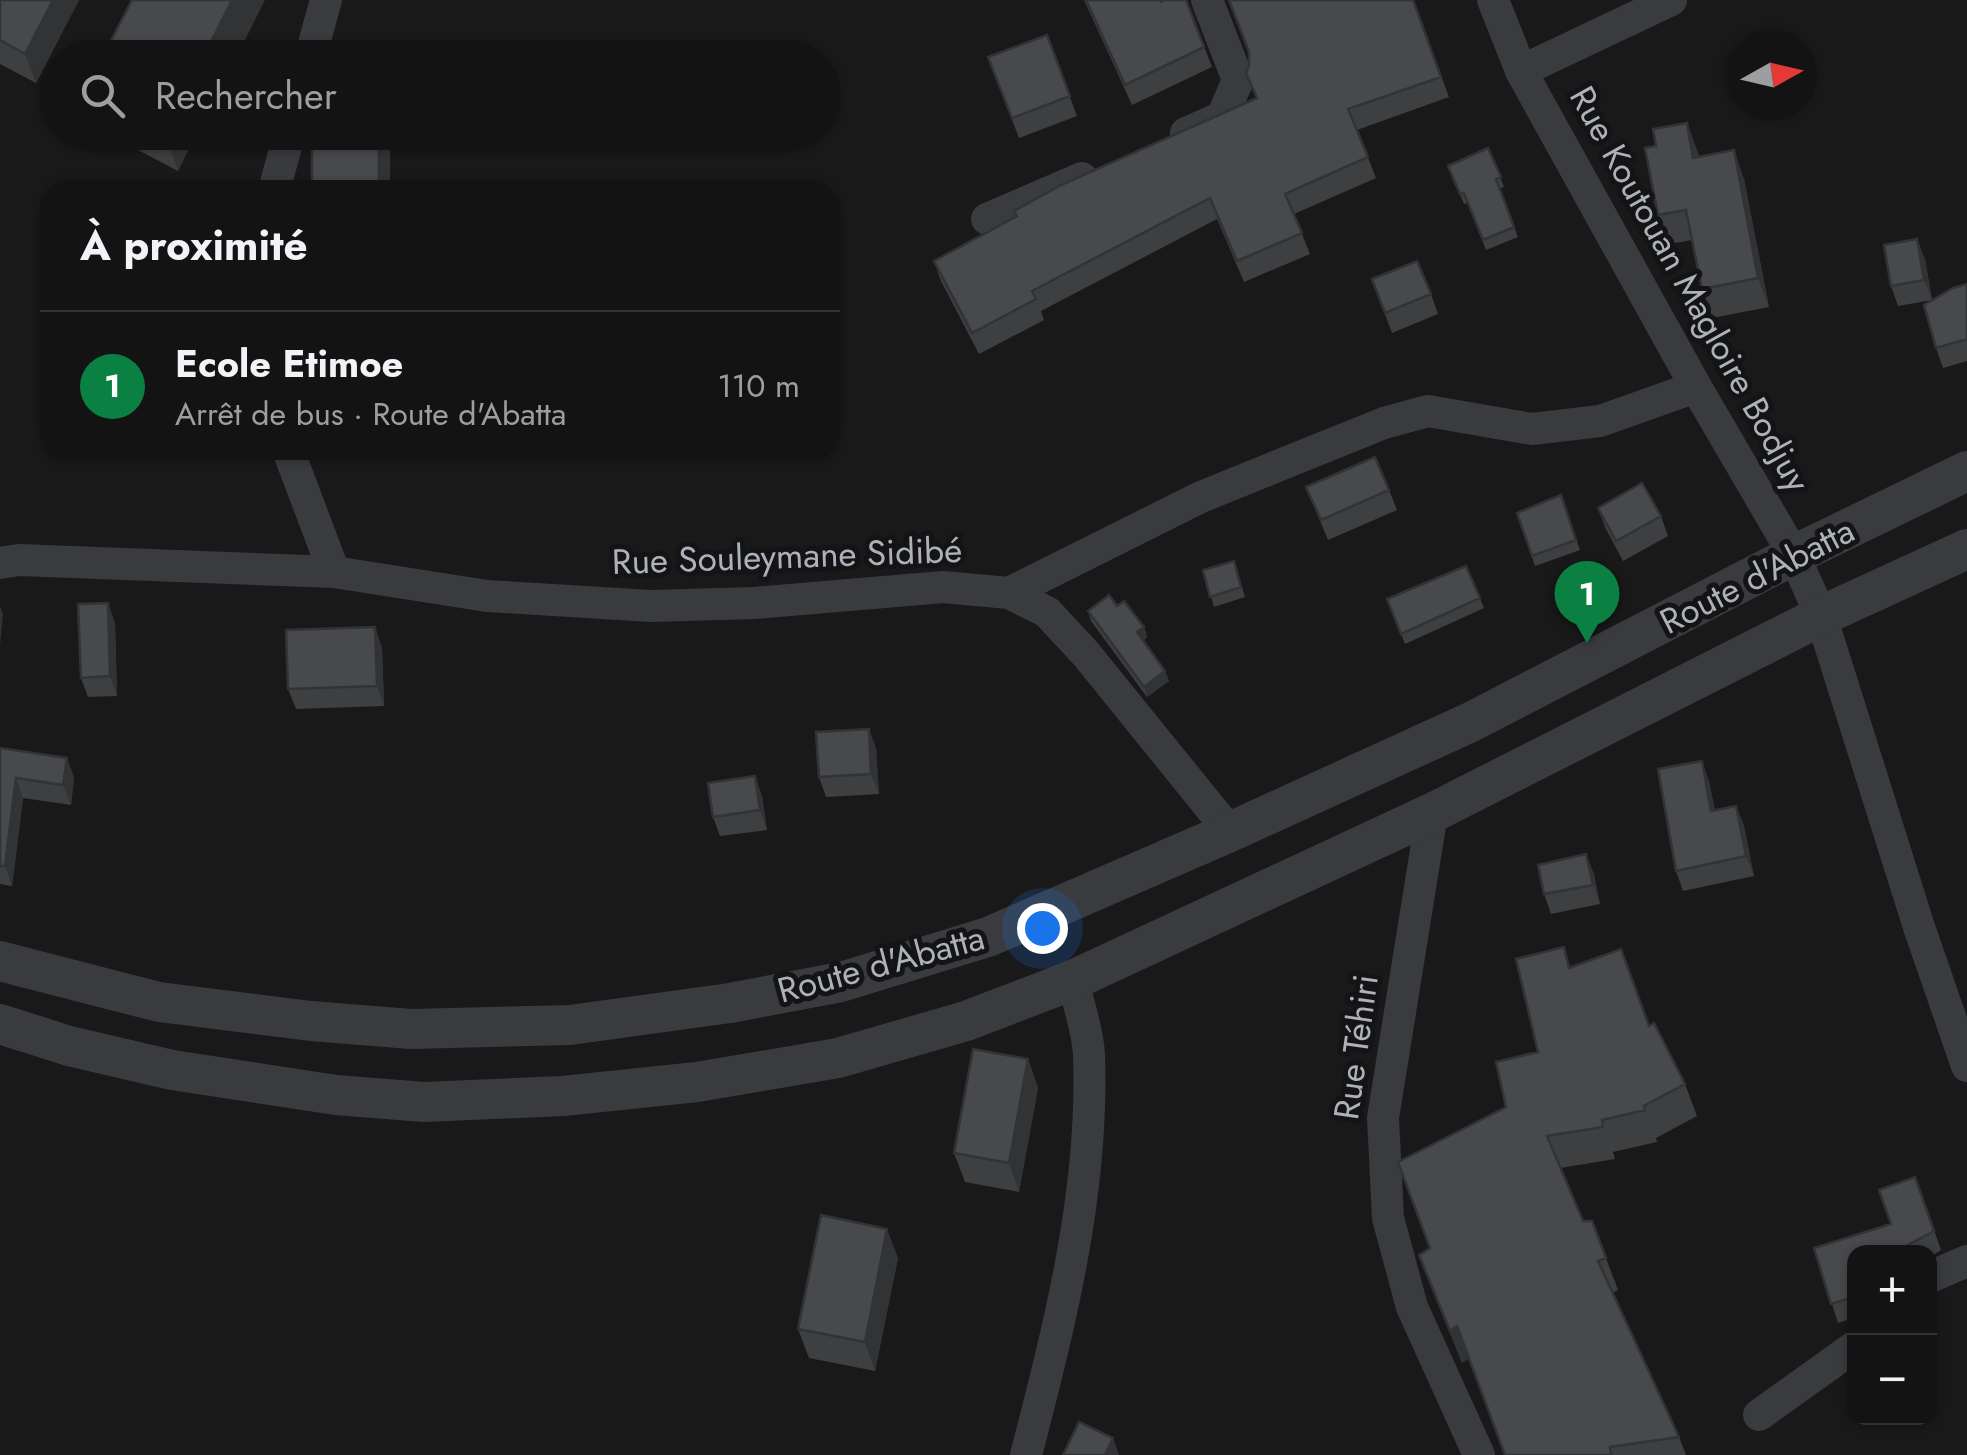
<!DOCTYPE html>
<html lang="fr">
<head>
<meta charset="utf-8">
<style>
	body { margin:0; font-family:Jost,sans-serif; background:#1c1c1d; color:#f1f3f6 }
	.controls { position:absolute; right:30px; bottom:30px; display:grid; overflow:hidden; border-radius:20px; box-shadow:0 2px 8px #0004 }
	.controls button { width:90px; height:90px; display:grid; place-items:center; padding:0; border:0; border-bottom:2px solid #323234; background:#131314; color:#f1f3f6; font:50px sans-serif }
	.compass { position:absolute; left:1727px; top:30px; width:90px; height:90px; border-radius:50%; background:#131314; box-shadow:0 2px 8px #0004; rotate:82deg }
	.you { position:absolute; left:1042px; top:928px; width:35px; height:35px; margin:-25px; border:8px solid #fff; border-radius:50%; background:#1a73e8; box-shadow:0 0 0 15px #1a73e833 }
	.badge { display:grid; place-items:center; width:65px; height:65px; border-radius:50%; background:#0b8043; color:#fff; font-size:32px; font-weight:700 }
	.pin { position:absolute; translate:-50% -82px; filter:drop-shadow(0 2px 5px #0008) }
	.pin::after { content:''; position:absolute; top:52px; width:35px; height:30px; background:inherit; clip-path:polygon(0 0,100% 0,50% 100%) }
	.list { margin:0; padding:0; list-style:none }
	h2 { display:flex; justify-content:space-between; align-items:center; height:130px; margin:0; padding:0 40px; font-size:42px }
	h2 small { font-size:32px; font-weight:400; color:#9d9ea0 }
	.list li { display:grid; grid-template-columns:65px 1fr auto; gap:30px; align-items:center; box-sizing:border-box; height:150px; padding:0 40px; border-top:2px solid #323234 }
	.list b { display:block; font-size:38px; white-space:nowrap }
	.list p { margin:0; font-size:32px; white-space:nowrap; color:#9d9ea0 }
	.list em { font-size:32px; font-style:normal; color:#9d9ea0 }
	.icon { flex:none; width:55px; height:55px; fill:none; stroke:currentColor; stroke-width:2; stroke-linecap:round; stroke-linejoin:round }
	.map { position:relative; flex:none; width:1967px; height:1455px; overflow:hidden }
	.search { position:absolute; background:#131314; box-shadow:0 2px 8px #0004; left:40px; top:40px; width:800px; height:110px; display:flex; align-items:center; gap:25px; box-sizing:border-box; padding:0 35px; border-radius:55px; color:#9d9ea0; font-size:38px }
	.panel { position:absolute; background:#131314; box-shadow:0 2px 8px #0004; left:40px; top:180px; width:800px; height:280px; border-radius:30px }
	.map>svg:first-child { display:block }
	.lines { fill:none; stroke-linecap:round; stroke-linejoin:round }
	.minor { stroke:#3a3b3f; stroke-width:32 }
	.tertiary { stroke:#3a3b3f; stroke-width:40 }
	.wall { fill:#3e3f41 }
	.shaded-wall { fill:#323335 }
	.building { fill:#48494c; stroke:#323335; stroke-width:2.5 }
	.labels { text-anchor:middle; dominant-baseline:central; stroke-width:10; stroke-linejoin:round; paint-order:stroke }
	.street-label { font-size:35px; fill:#adb1b8; stroke:#141416 }
</style>
</head>
<body>
<div class="map">
<svg width="1967" height="1455" viewBox="0 0 1967 1455">
	<rect width="100%" height="100%" fill="#19191a"/>
	<g class="lines">
		<path class="minor" d="M1493 0 1521 71 1696 387 1794 555 1821 616 1919 927 1967 1066
			M310 58 326 0
			M1521 71 1671 0
			M1186 133 1222 117 1238 80 1207 0
			M274 190 290 132
			M987 219 1082 178
			M288 450 334 572
			M0 563 19 560 334 572 487 596 651 606 754 603 943 587 1009 593 1047 612 1086 654 1230 832
			M1009 593 1201 497 1384 423 1428 411 1532 429 1600 421 1696 387
			M1432 813 1383 1118 1388 1218 1412 1307 1479 1455
			M1930 1277 1967 1261
			M1759 1415 1854 1347
			M1026 1455C1060 1324 1094 1191 1089 1055 1088 1030 1078 1004 1073 980"/>
		<path class="tertiary" d="M0 961 159 1002 311 1021 411 1029 570 1025 730 1003 841 982 988 937 1230 832 1471 722 1794 555 1967 471
			M0 1024 69 1046 172 1070 336 1095 424 1102 563 1096 697 1082 838 1058 966 1021 1073 980 1432 813 1821 616 1967 549"/>
	</g>
	<path class="wall" d="M0 0H79L36 83 0 64Z
		M1084 0H1160L1161 2 1186 0 1212 67 1132 105Z
		M1413 0 1449 97 1357 130 1376 178 1294 214 1310 254 1244 282 1217 219 1041 311 1044 320 979 354 941 281 934 261 1016 216 1014 211 1256 98Z
		M1047 35 1077 116 1019 138 988 57Z
		M1687 123 1699 157 1744 179 1769 307 1712 318 1702 289 1692 240 1669 244 1658 215 1656 146Z
		M104 132H197L178 171Z
		M1488 148 1504 187 1499 189 1518 237 1486 250 1468 203 1464 204 1448 166Z
		M1925 259 1932 300 1898 306 1891 286Z
		M1372 279 1431 294 1438 314 1392 333Z
		M1967 284V361L1943 368 1936 348Z
		M1306 487 1389 490 1397 510 1328 540Z
		M1561 495 1580 550 1535 566 1517 513Z
		M1598 508 1661 516 1668 536 1623 561 1605 527Z
		M1234 561 1245 597 1214 607 1203 570Z
		M1466 566 1484 608 1405 644 1387 599Z
		M1117 606 1144 627 1147 637 1143 641 1165 671 1169 681 1147 697 1091 621 1088 611Z
		M115 623 117 696 88 697 81 678Z
		M382 647 384 706 296 709 288 689Z
		M0 748 67 758 74 778 71 805 23 798 12 886 0 884Z
		M876 748 879 794 826 797 819 777Z
		M1709 781 1715 811 1736 806 1744 826 1754 876 1683 891 1676 871Z
		M762 796 767 830 720 836 713 817Z
		M1594 874 1600 904 1551 914 1544 894Z
		M1572 967 1649 1026 1685 1084 1697 1116 1656 1138 1657 1142 1613 1152 1615 1159 1560 1168 1583 1221H1592L1618 1290 1612 1293 1679 1437 1686 1455H1505L1469 1358 1462 1363 1419 1255 1430 1248 1538 1052Z
		M1028 1059 1038 1088 1019 1192 965 1182 954 1153Z
		M1915 1177 1941 1250 1930 1257V1252H1854V1318L1838 1323 1814 1248 1891 1224 1879 1190Z
		M898 1258 875 1371 809 1358 798 1329Z"/>
	<path class="shaded-wall" d="M53 0H79L36 83 25 54Z
		M232 0H265L236 58H203Z
		M1687 123 1698 152 1704 187 1693 158Z
		M197 132 178 171 164 133Z
		M379 132H384L390 148V190H379Z
		M1734 150 1744 179 1769 307 1758 278Z
		M1917 239 1925 259 1932 300 1924 280Z
		M108 603 115 623 117 696 110 676Z
		M0 606 3 614 0 645Z
		M375 627 382 647 384 706 377 686Z
		M1144 627 1147 637 1140 642 1137 632Z
		M1165 671 1169 681 1147 697 1144 687Z
		M869 729 876 748 879 794 871 774Z
		M67 758 74 778 71 805 63 785Z
		M1702 761 1709 781 1719 831 1711 811Z
		M755 776 762 796 767 830 760 810Z
		M16 778 23 798 12 886 5 866Z
		M1736 806 1744 826 1754 876 1746 856Z
		M1586 854 1594 874 1600 904 1593 885Z
		M1028 1059 1038 1088 1019 1192 1009 1163Z
		M887 1229 898 1258 875 1371 865 1342Z
		M1457 1326 1469 1358 1462 1363 1450 1331Z
		M1113 1438 1119 1455H1105Z"/>
	<path class="building" d="M0 0H53L25 54 0 40Z
		M132 0H232L203 58H102Z
		M1086 0H1160L1161 2 1164 0H1186L1204 47 1125 85Z
		M1229 0H1413L1441 77 1348 109 1368 157 1285 194 1302 233 1237 261 1210 198 1032 291 1036 299 972 333 934 261 1017 216 1014 211 1061 185 1257 98 1246 73 1249 66V52Z
		M1047 35 1070 96 1012 118 988 57Z
		M1687 123 1693 158 1734 150 1758 278 1702 289 1686 210 1658 215 1645 148 1656 146 1653 129Z
		M312 132H379V190H312Z
		M1488 148 1501 177 1496 179 1514 227 1483 240 1464 193 1460 194 1448 166Z
		M1917 239 1924 280 1891 286 1884 245Z
		M1417 261 1431 294 1385 313 1372 279Z
		M1967 284V339L1936 348 1924 305 1953 288Z
		M1375 457 1389 490 1321 520 1306 487Z
		M1642 483 1661 516 1616 541 1598 508Z
		M1561 495 1576 540 1532 556 1517 513Z
		M1234 561 1241 587 1210 597 1203 570Z
		M1466 566 1480 598 1401 634 1387 599Z
		M1109 595 1117 606 1124 601 1144 627 1137 632 1165 671 1144 687 1088 611Z
		M108 603 110 676 81 678 78 604Z
		M375 627 377 686 288 689 286 630Z
		M869 729 871 774 819 777 816 732Z
		M0 748 67 758 63 785 16 778 5 866H0Z
		M1702 761 1711 811 1736 806 1746 856 1676 871 1658 769Z
		M755 776 760 810 713 817 708 783Z
		M1586 854 1593 885 1544 894 1538 865Z
		M1564 947 1569 968 1621 949 1649 1026 1654 1023 1685 1084 1644 1106 1645 1110 1602 1120 1603 1127 1547 1136 1583 1221H1592L1606 1258 1598 1261 1679 1437 1610 1447 1611 1455H1505L1457 1326 1450 1331 1419 1255 1430 1248 1398 1162 1506 1107 1496 1062 1538 1052 1516 959Z
		M973 1049 1028 1059 1009 1163 954 1153Z
		M1915 1177 1934 1231 1908 1245 1905 1252H1854V1297L1831 1304 1814 1248 1891 1224 1879 1190Z
		M821 1215 887 1229 865 1342 798 1329Z
		M1079 1422 1113 1438 1105 1455H1063Z"/>
	<g class="labels">
		<g class="street-label">
			<text transform="translate(1690 289) rotate(61)">Rue Koutouan Magloire Bodjuy</text>
			<text transform="translate(787 556) rotate(-2)">Rue Souleymane Sidibé</text>
			<text transform="translate(1757 576) rotate(-27)">Route d'Abatta</text>
			<text transform="translate(881 964) rotate(-15)">Route d'Abatta</text>
			<text transform="translate(1356 1047) rotate(-82)">Rue Téhiri</text>
		</g>
	</g>
</svg>
<div class="controls">
<button>+</button>
<button>−</button>
</div>
<svg class="compass" viewBox="-18 -18 36 36"><path d="M0-13l5 13h-10z" fill="#e53935"/><path d="M0 13l5-13h-10z" fill="#9d9ea0"/></svg>
<div class="you"></div>
<div class="pin badge" style="left:1587px;top:643px">1</div>
<div class="search"><svg class="icon" aria-label="search" viewBox="0 0 24 24"><circle cx="10" cy="10" r="6"/><path d="M15 15l6 6"/></svg>Rechercher</div>
<section class="panel">
<h2>À proximité<small></small></h2>
<ul class="list">
<li><span class="badge">1</span><div><b>Ecole Etimoe</b><p>Arrêt de bus · Route d'Abatta</p></div><em>110 m</em></li>
</ul>
</section>
</div>
</body>
</html>
